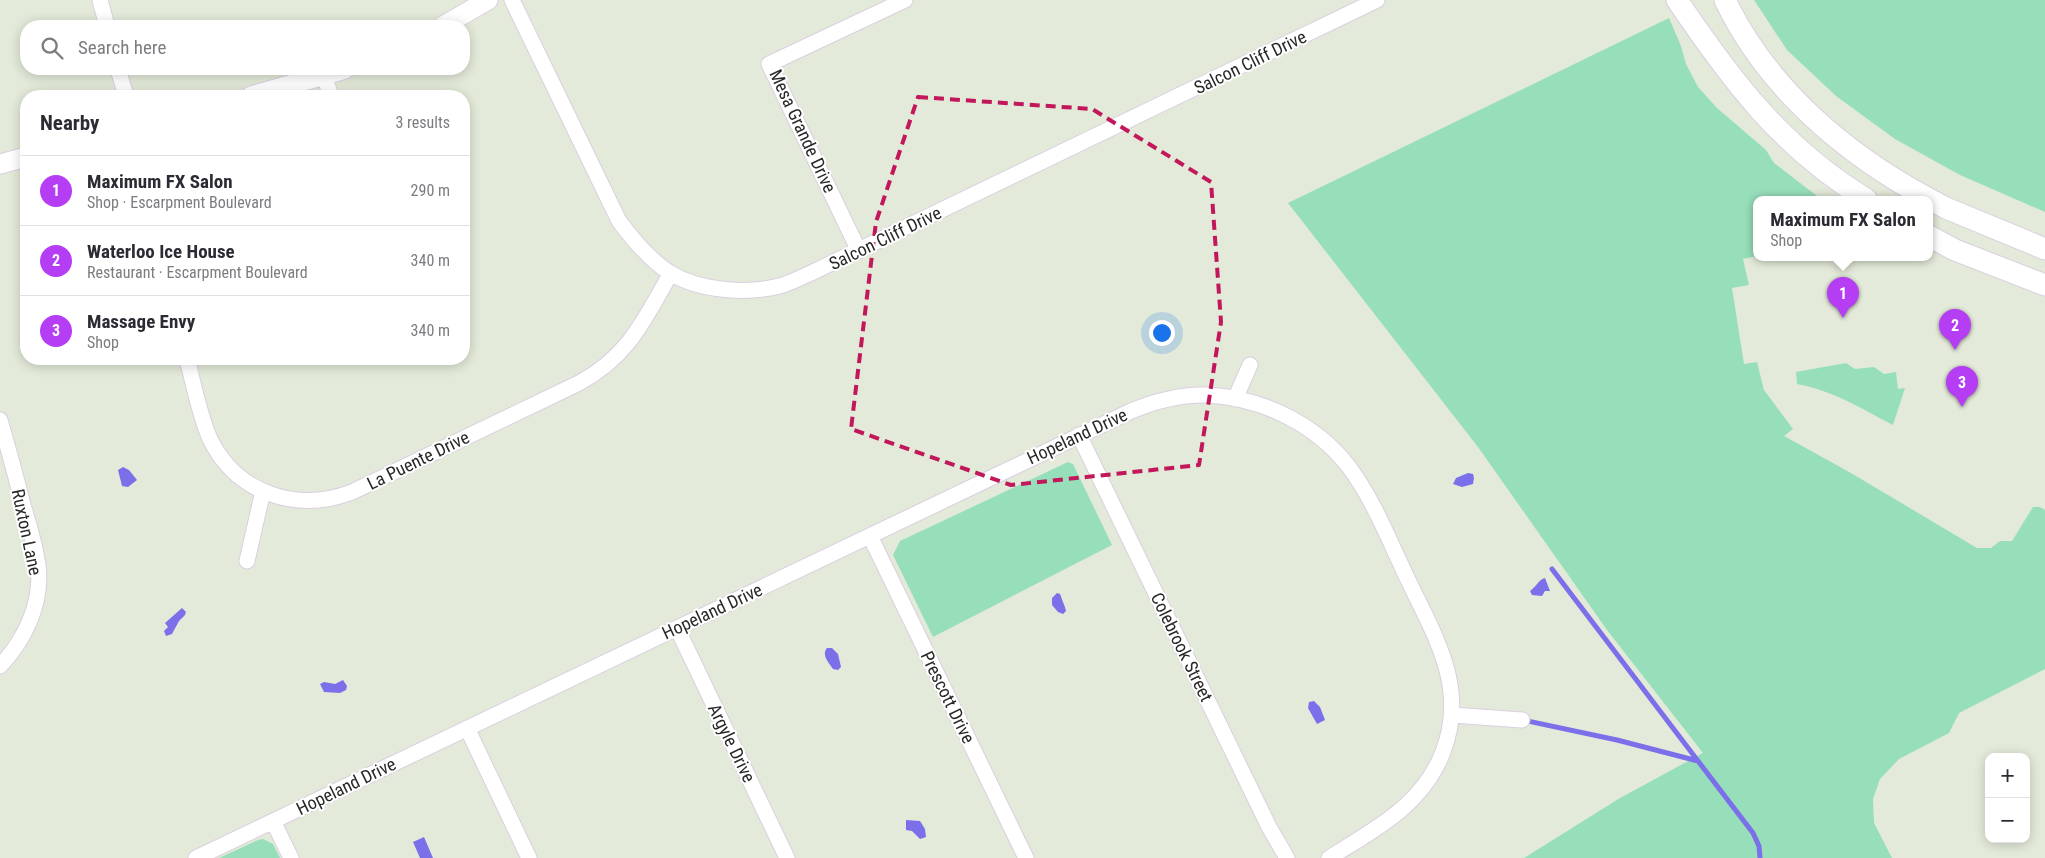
<!DOCTYPE html>
<html lang="en">
<head>
<meta charset="utf-8">
<style>
	body { margin:0; font-family:"Roboto Condensed",sans-serif; background:#f2f2f3; color:#2b2b33 }
	.controls { position:absolute; right:15px; bottom:15px; display:grid; overflow:hidden; border-radius:10px; box-shadow:0 2px 12px #0003 }
	.controls button { width:45px; height:45px; display:grid; place-items:center; padding:0; border:0; border-bottom:1px solid #e1e1e2; background:#fff; color:#2b2b33; font:25px sans-serif }
	.you { position:absolute; left:1161px; top:332px; width:18px; height:18px; margin:-12px; border:4px solid #fff; border-radius:50%; background:#1a73e8; box-shadow:0 0 0 8px #1a73e833 }
	.badge { display:grid; place-items:center; width:32px; height:32px; border-radius:50%; background:#b53df3; color:#fff; font-size:16px; font-weight:700 }
	.pin { position:absolute; translate:-50% -41px; filter:drop-shadow(0 1px 2px #0008) }
	.pin::after { content:''; position:absolute; top:26px; width:18px; height:15px; background:inherit; clip-path:polygon(0 0,100% 0,50% 100%) }
	.popup { position:absolute; left:1753px; top:196px; width:180px; height:65px; box-sizing:border-box; display:grid; place-content:center; border-radius:10px; background:#fff; filter:drop-shadow(0 1px 4px #0005); font-size:16px; white-space:nowrap; color:#7c7c81 }
	.popup b { font-size:19px; color:#2b2b33 }
	.popup::after { content:''; position:absolute; left:50%; top:100%; margin-left:-10px; border:10px solid transparent; border-top-color:#fff }
	.list { margin:0; padding:0; list-style:none }
	h2 { display:flex; justify-content:space-between; align-items:center; height:65px; margin:0; padding:0 20px; font-size:21px }
	h2 small { font-size:16px; font-weight:400; color:#7c7c81 }
	.list li { display:grid; grid-template-columns:32px 1fr auto; gap:15px; align-items:center; box-sizing:border-box; height:70px; padding:0 20px; border-top:1px solid #e1e1e2 }
	.list b { display:block; font-size:19px; white-space:nowrap }
	.list p { margin:0; font-size:16px; white-space:nowrap; color:#7c7c81 }
	.list em { font-size:16px; font-style:normal; color:#7c7c81 }
	.icon { flex:none; width:28px; height:28px; fill:none; stroke:currentColor; stroke-width:2; stroke-linecap:round; stroke-linejoin:round }
	.map { position:relative; flex:none; width:2045px; height:858px; overflow:hidden }
	.search { position:absolute; background:#fff; box-shadow:0 2px 12px #0003; left:20px; top:20px; width:450px; height:55px; display:flex; align-items:center; gap:12px; box-sizing:border-box; padding:0 18px; border-radius:20px; color:#7c7c81; font-size:19px }
	.panel { position:absolute; background:#fff; box-shadow:0 2px 12px #0003; left:20px; top:90px; width:450px; height:275px; border-radius:20px }
	.map>svg:first-child { display:block }
	.green { fill:#97dfbb }
	.water { fill:#7c6fea }
	.lines { fill:none; stroke-linecap:round; stroke-linejoin:round }
	.stream { stroke:#7c6fea; stroke-width:5 }
	.minor-casing { stroke:#dacfe0; stroke-width:17 }
	.tertiary-casing { stroke:#dacfe0; stroke-width:21 }
	.secondary-casing { stroke:#dacfe0; stroke-width:23 }
	.minor { stroke:#fff; stroke-width:15 }
	.tertiary { stroke:#fff; stroke-width:19 }
	.secondary { stroke:#fff; stroke-width:21 }
	.marked { fill:none; stroke:#c2185b; stroke-width:4; stroke-dasharray:10 6; stroke-linejoin:round }
	.labels { text-anchor:middle; dominant-baseline:central; stroke-width:4; stroke-linejoin:round; paint-order:stroke }
	.street-label { font-size:18px; fill:#282828; stroke:#fff }
</style>
</head>
<body>
<div class="map">
<svg width="2045" height="858" viewBox="0 0 2045 858">
	<rect width="100%" height="100%" fill="#e3ead9"/>
	<path class="green" d="M1754 0H2045V212L1960 175 1895 139 1836 96 1787 50Z
		M1669 18 1681 46 1686 64 1698 87 1717 108 1766 150 1774 163 1821 199H1757V256L1743 259 1749 285 1732 288 1744 364 1757 362 1764 390 1793 429 1784 436 1851 473 1977 548H1991L2000 541H2012L2033 507H2040L2045 510V669L1959 713 1949 733 1899 759 1880 779 1873 799 1874 823 1892 858H1524L1620 798 1703 753 1607 630 1478 447 1288 203Z
		M1846 363 1855 369 1874 367 1884 374 1896 372 1898 389 1905 388 1893 425C1860 408 1834 391 1797 384L1796 372Z
		M1068 462 1073 464 1112 545 933 637 893 555 900 541Z
		M263 839 273 844 280 858H219L258 840Z"/>
	<path class="water" d="M123 467 129 470 137 480 128 487 122 486 118 470Z
		M1468 473 1473 474 1474 478 1473 484 1462 487 1453 484 1456 478Z
		M1545 578 1550 591H1545L1542 596 1532 595 1530 591C1536 587 1539 579 1545 578Z
		M1057 593 1060 594C1062 600 1065 606 1066 611L1063 614 1058 612 1052 605V598Z
		M182 608 186 612 185 615 179 621 172 634 166 636 164 631 168 627 165 623Z
		M827 648H832L838 654 841 667 838 670 833 669C829 663 821 655 827 648Z
		M343 680 347 686 346 690 340 693 324 692 320 684 324 682 335 684Z
		M1314 701 1320 707 1325 720 1317 724 1308 708 1309 702Z
		M906 820 920 821 925 829 926 837 920 839 912 831 906 830Z
		M424 837 433 858H420L413 842Z"/>
	<g class="lines">
		<path class="stream" d="M1552 569 1698 761
			M1523 720 1617 740 1698 761 1753 833 1759 846 1760 858"/>
		<g class="minor-casing">
			<path id="minor" d="M100 0 107 26
				M512 0 619 221C633 240 650 260 670 273 700 291 749 295 783 285 792 282 802 277 811 273L1377 0
				M118 69 126 96
				M324 76 331 96
				M859 251 769 64 905 0
				M187 359C194 385 199 414 210 439 237 494 297 513 352 492L579 383C629 356 644 320 671 273
				M1235 399 1250 365
				M0 420C8 448 16 476 23 505 29 524 35 545 38 565 43 602 25 640 0 666
				M1079 435 1269 827 1287 858
				M870 536 1026 858
				M247 561 263 491
				M677 628 787 858
				M1452 715 1522 720
				M467 728 529 858
				M273 821 291 858
				M196 858 1131 411C1155 401 1181 394 1208 395 1262 398 1316 424 1349 467 1375 502 1391 545 1410 584 1437 640 1467 689 1443 752 1422 806 1375 829 1329 858"/>
		</g>
		<g class="tertiary-casing">
			<path id="tertiary" d="M443 26 488 0
				M251 96 345 69
				M0 164 26 157"/>
		</g>
		<g class="secondary-casing">
			<path id="secondary" d="M1677 0C1731 80 1782 148 1866 199
				M1725 0C1767 88 1845 154 1929 199
				M1929 199 1946 208 2045 249
				M1929 236 1955 250 2045 285"/>
		</g>
		<use href="#minor" class="minor"/>
		<use href="#tertiary" class="tertiary"/>
		<use href="#secondary" class="secondary"/>
	</g>
	<path class="marked" d="M918 97 1092 109 1211 182 1221 322 1199 465 1011 485 851 429 876 222Z"/>
	<g class="labels">
		<g class="street-label">
			<text transform="translate(1250 62) rotate(-26)">Salcon Cliff Drive</text>
			<text transform="translate(803 131) rotate(65)">Mesa Grande Drive</text>
			<text transform="translate(885 238) rotate(-26)">Salcon Cliff Drive</text>
			<text transform="translate(1077 436) rotate(-25)">Hopeland Drive</text>
			<text transform="translate(418 460) rotate(-26)">La Puente Drive</text>
			<text transform="translate(27 532) rotate(78)">Ruxton Lane</text>
			<text transform="translate(712 611) rotate(-25)">Hopeland Drive</text>
			<text transform="translate(1182 647) rotate(64)">Colebrook Street</text>
			<text transform="translate(948 697) rotate(64)">Prescott Drive</text>
			<text transform="translate(732 743) rotate(64)">Argyle Drive</text>
			<text transform="translate(346 786) rotate(-26)">Hopeland Drive</text>
		</g>
	</g>
</svg>
<div class="controls">
<button>+</button>
<button>−</button>
</div>
<div class="you"></div>
<div class="pin badge" style="left:1843px;top:318px">1</div>
<div class="popup"><b>Maximum FX Salon</b>Shop</div>
<div class="pin badge" style="left:1955px;top:350px">2</div>
<div class="pin badge" style="left:1962px;top:407px">3</div>
<div class="search"><svg class="icon" aria-label="search" viewBox="0 0 24 24"><circle cx="10" cy="10" r="6"/><path d="M15 15l6 6"/></svg>Search here</div>
<section class="panel">
<h2>Nearby<small>3 results</small></h2>
<ul class="list">
<li><span class="badge">1</span><div><b>Maximum FX Salon</b><p>Shop · Escarpment Boulevard</p></div><em>290 m</em></li>
<li><span class="badge">2</span><div><b>Waterloo Ice House</b><p>Restaurant · Escarpment Boulevard</p></div><em>340 m</em></li>
<li><span class="badge">3</span><div><b>Massage Envy</b><p>Shop</p></div><em>340 m</em></li>
</ul>
</section>
</div>
</body>
</html>
